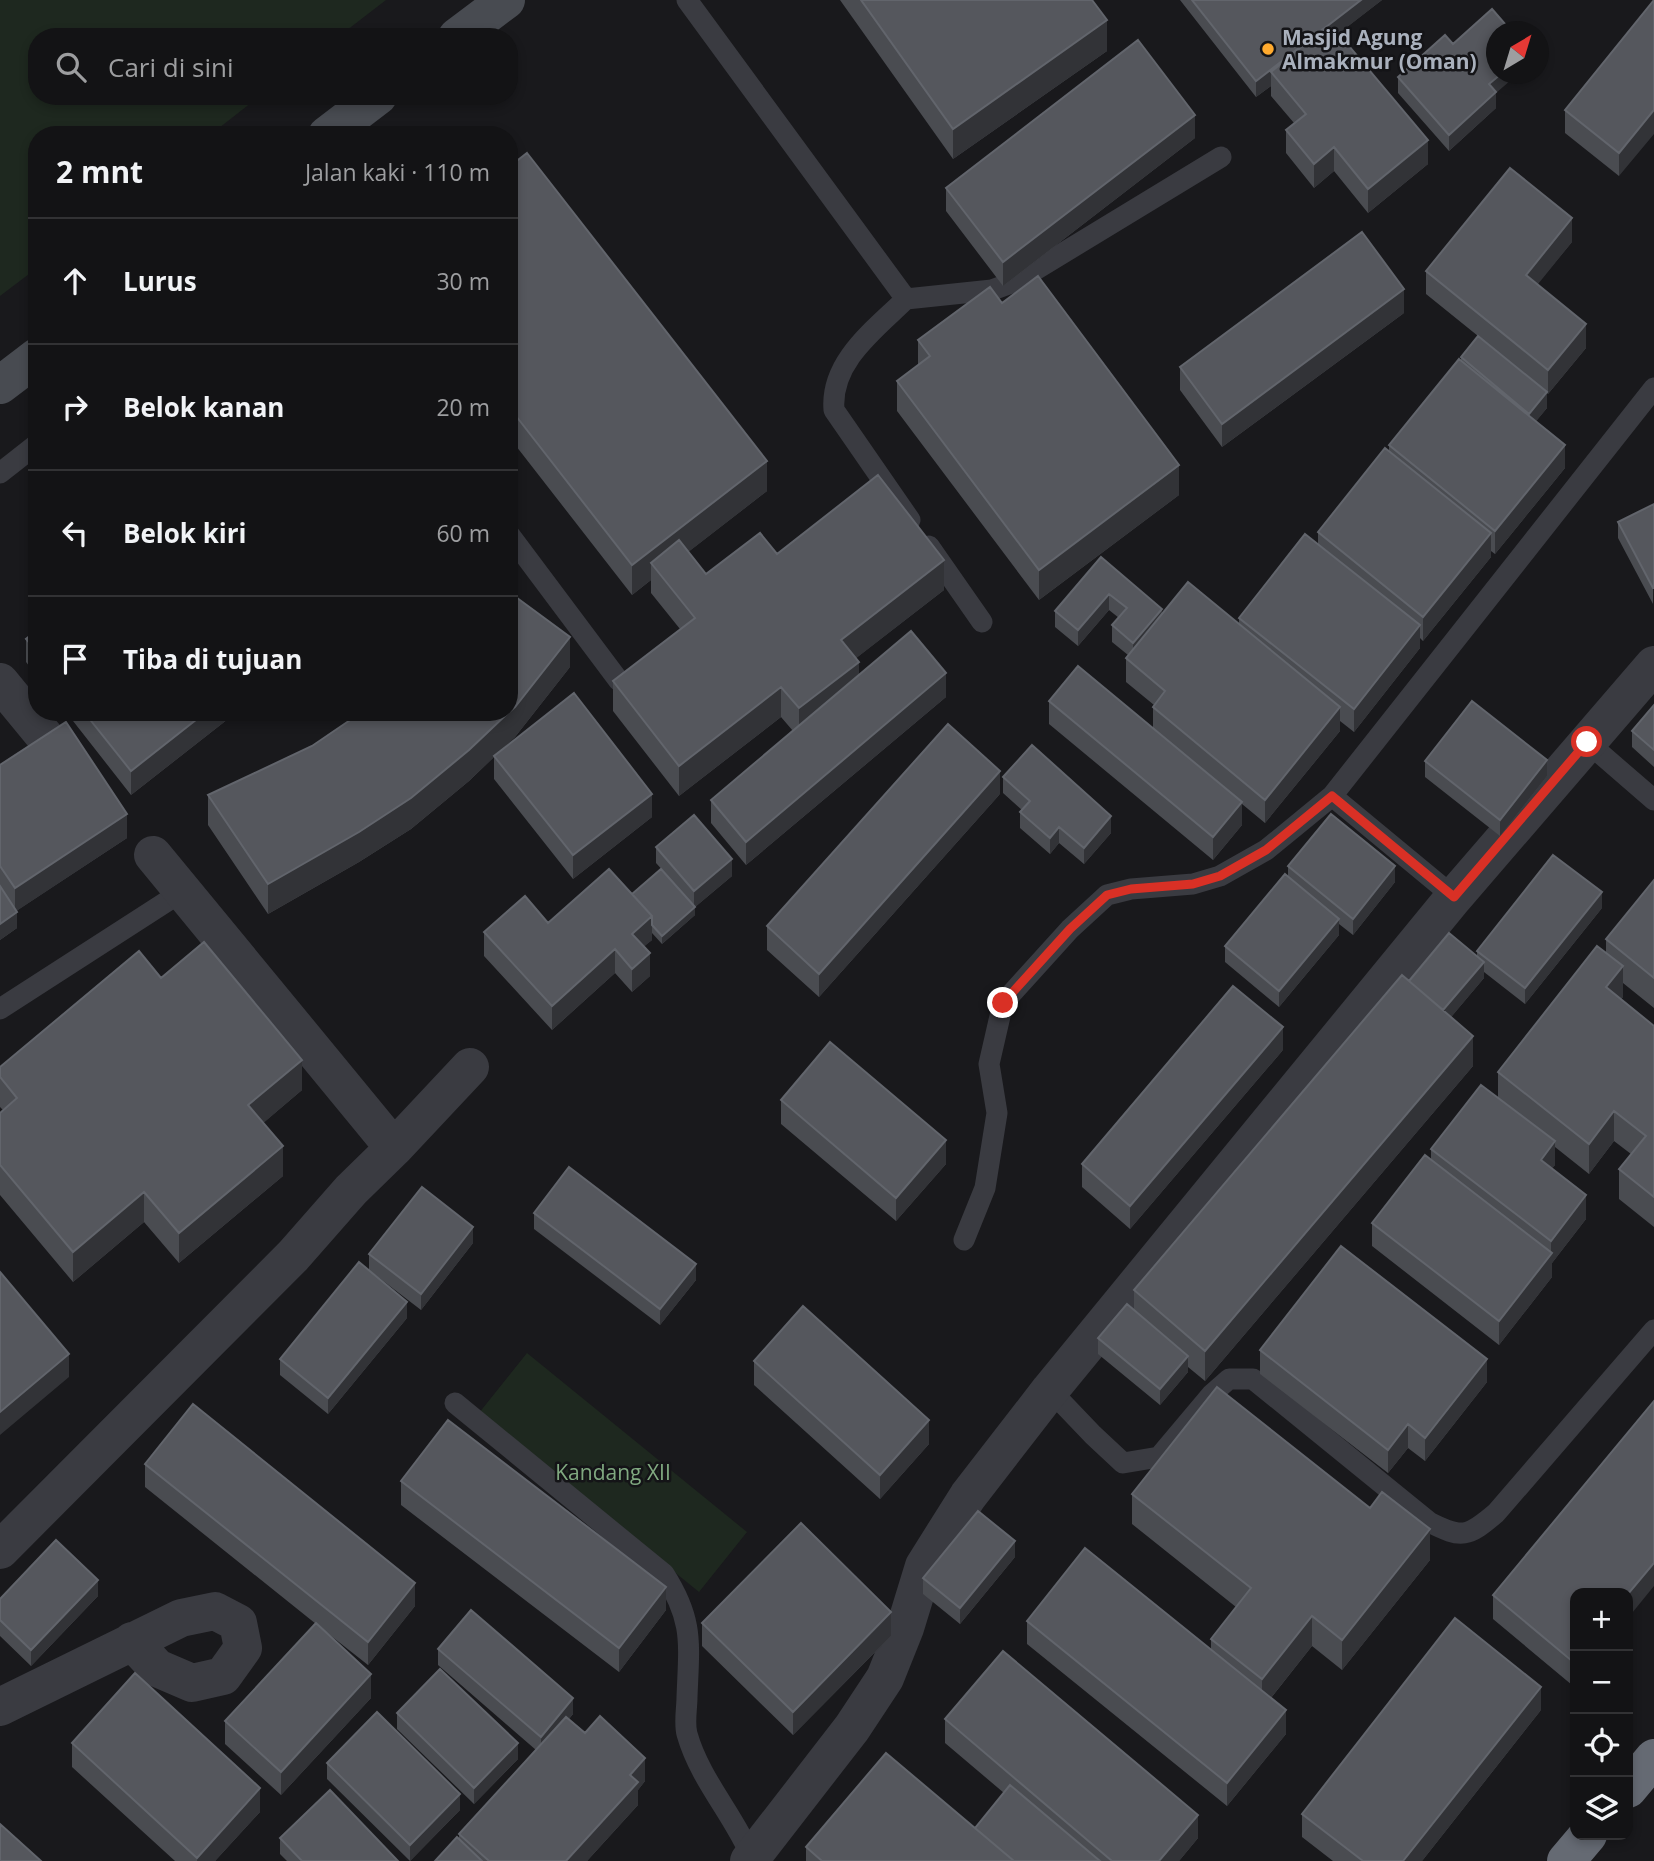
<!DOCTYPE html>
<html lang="id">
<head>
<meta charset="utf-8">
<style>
	body { margin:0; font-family:"Open Sans",sans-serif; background:#1c1c1e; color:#f1f3f6 }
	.controls { position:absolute; right:21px; bottom:21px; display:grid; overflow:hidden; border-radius:14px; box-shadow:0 4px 10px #0003 }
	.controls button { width:63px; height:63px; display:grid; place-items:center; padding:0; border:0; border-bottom:2px solid #323234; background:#131315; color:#f1f3f6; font:35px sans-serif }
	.compass { position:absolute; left:1486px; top:21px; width:63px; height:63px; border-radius:50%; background:#131315; box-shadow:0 4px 10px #0003; rotate:38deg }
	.stop { position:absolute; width:21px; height:21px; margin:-16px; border:5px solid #d93025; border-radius:50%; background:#fff }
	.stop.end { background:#d93025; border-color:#fff; box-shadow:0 2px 7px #0008 }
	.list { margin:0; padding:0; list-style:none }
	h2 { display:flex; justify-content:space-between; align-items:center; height:91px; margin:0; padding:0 28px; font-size:30px }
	h2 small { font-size:23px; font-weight:400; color:#9d9ea0 }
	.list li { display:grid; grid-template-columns:46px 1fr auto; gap:21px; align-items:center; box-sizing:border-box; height:126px; padding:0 28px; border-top:2px solid #323234 }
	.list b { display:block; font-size:26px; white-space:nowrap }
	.list em { font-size:23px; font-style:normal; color:#9d9ea0 }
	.icon { flex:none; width:38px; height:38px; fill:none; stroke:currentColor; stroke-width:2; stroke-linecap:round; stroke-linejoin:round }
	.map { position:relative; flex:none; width:1654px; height:1861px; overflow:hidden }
	.search { position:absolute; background:#131315; box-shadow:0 4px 10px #0003; left:28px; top:28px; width:490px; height:77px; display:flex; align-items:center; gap:18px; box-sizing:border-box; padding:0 24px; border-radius:28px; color:#9d9ea0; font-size:26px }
	.panel { position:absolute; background:#131315; box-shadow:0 4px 10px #0003; left:28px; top:126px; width:490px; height:595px; border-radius:28px }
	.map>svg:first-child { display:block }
	.green { fill:#1e281f }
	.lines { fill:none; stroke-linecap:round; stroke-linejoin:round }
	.lane { stroke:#3a3b41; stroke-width:21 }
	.street { stroke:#3a3b41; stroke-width:38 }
	.secondary { stroke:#484b51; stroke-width:38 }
	.highway { stroke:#656a73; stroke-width:38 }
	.wall { fill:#4a4c51 }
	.shaded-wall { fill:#323337 }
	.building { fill:#55575d; stroke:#62656c; stroke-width:2 }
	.route { stroke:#d93025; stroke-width:9 }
	.poi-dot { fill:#ffaa2e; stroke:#141417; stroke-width:2.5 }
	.labels { text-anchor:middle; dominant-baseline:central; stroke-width:5; stroke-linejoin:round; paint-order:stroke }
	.poi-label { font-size:21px; font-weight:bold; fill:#aab1bd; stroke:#141417; text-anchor:start }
	.park-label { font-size:21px; fill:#80a980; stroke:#141417 }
</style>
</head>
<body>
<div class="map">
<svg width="1654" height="1861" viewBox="0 0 1654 1861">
	<rect width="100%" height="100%" fill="#19191c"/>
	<path class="green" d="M0 0H386L338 37H37V96H260L210 135H37V268L0 296Z
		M527 1353 747 1532 699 1592 479 1413Z"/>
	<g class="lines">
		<path class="lane" d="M687 0 906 299 992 290 1017 281 1221 157
			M906 299C874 330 830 362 834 410L910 520
			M0 473 37 444
			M509 534 619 681
			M929 546 982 622
			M1587 742 1654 800
			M1332 796 1454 897
			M0 1009 183 891
			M964 1240 985 1188 997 1113 989 1064 1003 1003 1070 929 1107 895 1131 889 1193 884 1220 876 1266 850 1332 796 1654 388
			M1050 1390 1093 1435 1123 1463 1159 1457 1212 1394 1229 1379H1253L1429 1522C1462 1539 1468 1537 1496 1513L1654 1330
			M455 1403 664 1574C694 1621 689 1643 687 1697 687 1708 684 1723 687 1734 700 1780 734 1815 752 1858"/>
		<path class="street" d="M0 682 46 738
			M394 1148 470 1067
			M0 1550 293 1256 351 1190 394 1148 153 855
			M0 1707 181 1618 215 1611 238 1623 243 1648 223 1676 192 1683 157 1668 132 1641
			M749 1861 852 1728 885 1678 905 1628 924 1566 968 1496 1050 1390 1454 897 1654 665"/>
		<path class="secondary" d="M457 37 506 0
			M327 135 378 96
			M0 385 37 357"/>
		<path class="highway" d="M1628 1789 1654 1758
			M1566 1861 1588 1835"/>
	</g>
	<path class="wall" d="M840 0H1092L1107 51 953 159Z
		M1180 0H1382L1331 39 1428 164 1368 213 1334 171 1314 188 1286 153V130L1294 123 1271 96V86L1256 97Z
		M1654 0 1619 176 1565 133V110Z
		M1398 77 1496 93V108L1449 151 1398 93Z
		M1195 138 1003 286 946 211V188Z
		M509 167 767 491 688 552 706 574 777 554 944 590 856 658 859 675 946 697 746 865 711 823V800L793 731 781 717 679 796 613 711V681L680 629 651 593V580L632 595 509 437Z
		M1572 242 1537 284 1586 348 1548 394 1547 393V408L1536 421 1565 468 1495 554 1491 551V557L1423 641 1420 638V648L1354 732 1340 721V731L1265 823 1242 804V825L1213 860 1049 724V701L1153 728V707L1154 705 1126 682V658L1128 655 1112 642V625L1119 618 1109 610 1078 646 1055 627V611L1101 557 1162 614 1239 625V618L1318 543V532L1389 451V445L1461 360V357L1478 336 1426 294V271Z
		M1002 303 1179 495 1039 600 897 411V381L918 365V340Z
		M1404 313 1222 447 1180 390V367Z
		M1654 504 1653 604 1618 538V522Z
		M37 630V676L26 662V639Z
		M570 667 515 737 499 752 652 817 573 879 494 779V757L469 781 411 829 359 862 268 914 208 825V795Z
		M1654 705V767L1632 747V731Z
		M66 712H228V719L131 795Z
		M1425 761 1547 776 1500 836 1425 777Z
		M0 765 127 838 16 911 17 928 0 940Z
		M1003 777 1111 833 1084 864 1059 843 1050 854 1020 828V812L1022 810 1003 793Z
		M1000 794 819 997 767 950V926Z
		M656 847 732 876 695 907V915L662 944 652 933V940L644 946 650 976 632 992 615 973 552 1030 484 956V932L548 923 632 894 666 874 656 863Z
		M1288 866 1395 882 1353 935 1339 924V935L1279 1007 1225 962V946L1288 876Z
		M1654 880V1008L1623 983V997L1621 999 1654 1026V1227L1619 1199V1169L1631 1154 1614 1141 1589 1174 1555 1147V1165L1552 1168 1586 1219 1552 1263V1277L1499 1345 1372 1246V1223L1431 1159V1149L1498 1098V1072L1606 953V939Z
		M1602 908 1525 1004 1484 972V978L1451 1017 1473 1066 1205 1381 1188 1367V1372L1160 1405 1098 1354V1338L1134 1310V1290L1409 981 1477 956V951Z
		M161 978 302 1090 263 1123 283 1176 179 1263 144 1222 73 1282 0 1195V1113L3 1110 0 1107V1067Z
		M1283 1050 1130 1229 1082 1187V1164Z
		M781 1100 946 1164 896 1221 781 1124Z
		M534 1213 696 1280 660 1325 534 1229Z
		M473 1243 421 1310 369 1270V1254Z
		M407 1318 328 1414 280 1375V1359Z
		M1260 1350 1487 1382 1425 1461 1408 1448 1388 1473 1260 1374Z
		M754 1361 929 1444 880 1499 754 1385Z
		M1654 1401 1572 1685 1493 1619V1595Z
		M145 1464 415 1606 368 1665 321 1628 371 1698 281 1795 225 1744V1721L316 1624 145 1487Z
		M401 1481 666 1610 619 1672 401 1505Z
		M1132 1494 1430 1560 1342 1670 1312 1646 1271 1698 1286 1734 1227 1806 1027 1644V1621L1211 1650V1639L1236 1607 1132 1524Z
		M1015 1557 960 1624 923 1594V1578Z
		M98 1596 31 1666 0 1636V1599Z
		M702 1623 891 1636 793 1735 702 1646Z
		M438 1649 573 1714 569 1719 645 1781 638 1790V1805L587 1861H435L459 1840V1834L536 1750 438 1665Z
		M1541 1710 1422 1861H1333L1302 1837V1814Z
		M397 1713 518 1759 474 1804 397 1729Z
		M945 1719 1198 1838 1179 1861H806V1847L975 1828 1004 1793 945 1743Z
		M72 1743 260 1812 215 1861H175L72 1767Z
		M327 1763 460 1810 410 1861 327 1779Z
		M280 1838 398 1861H287L280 1854Z"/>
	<path class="shaded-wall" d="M1361 0H1382L1278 81 1271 72V86L1256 97V81Z
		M1107 20V51L953 159V129Z
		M1501 74H1518L1496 93V108L1449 151V135L1489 84Z
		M1654 110V134L1619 176V153Z
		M1195 115V138L1003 286V262Z
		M1428 140V164L1368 213V189Z
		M1334 147V171L1314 188V164Z
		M1572 218V242L1526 299V275Z
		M1404 289V313L1222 447V424Z
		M1586 324V348L1548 394V370Z
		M1547 392V408L1529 430V414Z
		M1565 445V468L1495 554V531Z
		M767 461V491L660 574 651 563V580L632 595V565Z
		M1179 465V495L1039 600V570Z
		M1491 533V557L1423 641V617Z
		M944 560V590L841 670V640Z
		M1109 594V610L1078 646V630Z
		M1162 609V625L1133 659V643Z
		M1420 625V648L1354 732V709Z
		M570 637V667L515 737 469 781 411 829 359 862 268 914V884Z
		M859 662V692L799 738V708Z
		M946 673V697L746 865V842Z
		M781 687V717L679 796V766Z
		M1340 707V731L1265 823V800Z
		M206 712H228V719L131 795V771Z
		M1547 760V776L1500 836V820Z
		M1000 771V794L819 997V974Z
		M652 794V817L573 879V855Z
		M1242 802V825L1213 860V837Z
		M127 814V838L15 912V888Z
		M1111 816V833L1084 864V848Z
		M1059 827V843L1050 854V838Z
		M732 859V876L694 908V891Z
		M1395 866V882L1353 935V919Z
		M1602 892V908L1525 1004V988Z
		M695 907V915L662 944V936Z
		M17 912V928L0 940V924Z
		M652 916V940L632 957V934Z
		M1339 919V935L1279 1007V991Z
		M615 949V973L552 1030V1006Z
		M650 953V976L632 992V969Z
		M1484 962V978L1442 1028V1012Z
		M1623 966V997L1606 1018V987Z
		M1283 1027V1050L1130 1229V1206Z
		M1473 1036V1066L1205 1381V1351Z
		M302 1060V1090L248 1136V1105Z
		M1614 1111V1141L1589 1174V1144Z
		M946 1140V1164L896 1221V1198Z
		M1555 1141V1165L1541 1183V1160Z
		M283 1146V1176L179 1263V1233Z
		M144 1192V1222L73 1282V1252Z
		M1586 1195V1219L1552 1263V1277L1499 1345V1321L1551 1255V1241Z
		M473 1227V1243L421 1310V1294Z
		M696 1264V1280L660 1325V1309Z
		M407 1302V1318L328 1414V1398Z
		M69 1354V1377L0 1435V1412Z
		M1188 1356V1372L1160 1405V1389Z
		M1487 1359V1382L1425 1461V1438Z
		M929 1420V1444L880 1499V1475Z
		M1408 1424V1448L1388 1473V1450Z
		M1430 1529V1560L1342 1670V1640Z
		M1015 1541V1557L960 1624V1608Z
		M1654 1563V1586L1628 1618V1594Z
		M98 1580V1596L31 1666V1650Z
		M415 1583V1606L368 1665V1642Z
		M666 1587V1610L619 1672V1648Z
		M891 1612V1636L793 1735V1712Z
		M1312 1616V1646L1262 1709V1679Z
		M1575 1658V1681L1572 1685V1661Z
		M371 1674V1698L281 1795V1772Z
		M1541 1687V1710L1422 1861H1403Z
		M573 1698V1714L541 1753V1737Z
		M1286 1710V1734L1227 1806V1783Z
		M518 1743V1759L474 1804V1788Z
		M645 1758V1781L638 1790V1805L587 1861H566L630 1775Z
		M260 1788V1812L215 1861H197V1858Z
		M460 1794V1810L410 1861V1845Z
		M1198 1815V1838L1179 1861H1159Z"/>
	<path class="building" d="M861 0H1092L1107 20 953 129Z
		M1192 0H1361L1256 81Z
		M1654 0V110L1619 153 1565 110Z
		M1492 9 1512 32H1496V74H1501L1489 84 1496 92 1449 135 1398 77 1445 35 1453 44Z
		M1323 29 1336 46 1344 40 1428 140 1368 189 1334 147 1314 164 1286 130 1306 114 1271 72Z
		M1138 40 1195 115 1003 262 946 188Z
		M527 153 767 461 632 565 509 407V167Z
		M1510 168 1572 218 1526 275 1586 324 1548 370 1426 271Z
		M1362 232 1404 289 1222 424 1180 367Z
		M1038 276 1179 465 1039 570 897 381 930 356 918 340 990 287 1002 303Z
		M1478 336 1547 392 1529 414 1461 357Z
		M1459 359 1565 445 1495 531 1389 445Z
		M1385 448 1491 533 1423 617 1318 532Z
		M878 475 944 560 841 640 859 662 799 708 781 687 679 766 613 681 695 618 651 563 679 540 706 574 760 533 777 554Z
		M1654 504V588H1653L1618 522Z
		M1305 534 1420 625 1354 709 1239 618Z
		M1101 557 1162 609 1133 643 1112 625 1127 608 1109 594 1078 630 1055 611Z
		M1188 582 1340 707 1265 800 1153 707 1165 691 1126 658Z
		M509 592 570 637 515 707 509 712Z
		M37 630V652L26 639Z
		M911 631 946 673 746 842 711 800Z
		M1078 666 1242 802 1213 837 1049 701Z
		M574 693 652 794 573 855 494 756Z
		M1472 701 1547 760 1500 820 1425 761Z
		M1654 705V750L1632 731Z
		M84 712H206L131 771Z
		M362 712H509L469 750 411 798 359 832 268 884 208 795 312 746Z
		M66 722 127 814 15 888 0 866V765Z
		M948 724 1000 771 819 974 767 926Z
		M1032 745 1111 816 1084 848 1059 827 1050 838 1020 812 1030 801 1003 777Z
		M1331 814 1395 866 1353 919 1288 866Z
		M694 815 732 859 694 891 656 847Z
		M1553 855 1602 892 1525 988 1477 951Z
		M609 869 652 916 632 934 650 953 632 969 615 949 552 1006 484 932 525 896 548 923Z
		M661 869 695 907 662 936 652 925V916L632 894Z
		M1285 874 1339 919 1279 991 1225 946Z
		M1654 880V978L1606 939Z
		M0 886 17 912 0 924Z
		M1449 933 1484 962 1443 1010 1409 981Z
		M204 942 302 1060 248 1105 283 1146 179 1233 144 1192 73 1252 0 1165V1113L17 1098 0 1077V1067L139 951 161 978Z
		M1597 946 1623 966 1606 987 1654 1026V1197L1619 1169 1646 1136 1614 1111 1589 1144 1498 1072Z
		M1402 975 1473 1036 1205 1351 1134 1290Z
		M1233 986 1283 1027 1130 1206 1082 1164Z
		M830 1042 946 1140 896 1198 781 1100Z
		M1481 1085 1555 1141 1541 1160 1586 1195 1551 1241 1431 1149Z
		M1425 1155 1552 1253 1499 1321 1372 1223Z
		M569 1167 696 1264 660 1309 534 1213Z
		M422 1187 473 1227 421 1294 369 1254Z
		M1341 1246 1487 1359 1425 1438 1408 1424 1388 1450 1260 1350Z
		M359 1262 407 1302 328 1398 280 1359Z
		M0 1272 69 1354 0 1412Z
		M1127 1304 1188 1356 1160 1389 1098 1338Z
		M803 1306 929 1420 880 1475 754 1361Z
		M1217 1387 1370 1508 1382 1492 1430 1529 1342 1640 1312 1616 1262 1679 1211 1639 1251 1588 1132 1494Z
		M1654 1401V1563L1628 1594V1593H1575V1658L1572 1661 1493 1595Z
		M193 1404 415 1583 368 1642 145 1464Z
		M448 1420 666 1587 619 1648 401 1481Z
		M978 1511 1015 1541 960 1608 923 1578Z
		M801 1523 891 1612 793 1712 702 1623Z
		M56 1540 98 1580 31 1650 0 1620V1599Z
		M1085 1548 1286 1710 1227 1783 1027 1621Z
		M471 1610 573 1698 541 1737 438 1649Z
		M1455 1618 1541 1687 1403 1861H1363L1302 1814Z
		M316 1623 371 1674 281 1772 225 1721Z
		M1003 1651 1198 1815 1159 1861H1112L945 1719Z
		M440 1669 518 1743 474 1788 397 1713Z
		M135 1673 260 1788 197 1858 72 1743Z
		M377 1712 460 1794 410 1845 327 1763Z
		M600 1716 645 1758 630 1775 638 1782 566 1861H489L459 1834 566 1717 585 1733Z
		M886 1753 1014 1861H822L806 1847Z
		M1010 1785 1100 1861H1014L975 1828Z
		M330 1790 398 1861H302L280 1838Z
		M0 1824 41 1861H0Z
		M457 1837 482 1861H435Z"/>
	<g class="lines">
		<path class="route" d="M1003 1003 1070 929 1107 895 1131 889 1193 884 1220 876 1266 850 1332 796 1454 897 1587 742"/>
	</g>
	<circle class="poi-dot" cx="1268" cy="49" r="7"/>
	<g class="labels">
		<g class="poi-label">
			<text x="1282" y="37">Masjid Agung<tspan x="1282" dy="24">Almakmur (Oman)</tspan></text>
		</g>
		<g class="park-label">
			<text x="613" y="1472">Kandang XII</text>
		</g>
	</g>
</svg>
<div class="controls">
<button>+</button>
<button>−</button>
<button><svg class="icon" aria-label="locate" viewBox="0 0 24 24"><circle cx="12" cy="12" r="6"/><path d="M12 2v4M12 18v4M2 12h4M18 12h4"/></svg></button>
<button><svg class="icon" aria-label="layers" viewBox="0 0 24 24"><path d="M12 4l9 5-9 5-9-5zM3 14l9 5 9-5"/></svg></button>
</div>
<svg class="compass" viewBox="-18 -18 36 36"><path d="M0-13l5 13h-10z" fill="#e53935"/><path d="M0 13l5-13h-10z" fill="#9d9ea0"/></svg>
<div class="stop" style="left:1587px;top:742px"></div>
<div class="stop end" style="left:1003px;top:1003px"></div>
<div class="search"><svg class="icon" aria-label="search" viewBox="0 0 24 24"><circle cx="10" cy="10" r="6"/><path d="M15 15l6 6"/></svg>Cari di sini</div>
<section class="panel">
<h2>2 mnt<small>Jalan kaki · 110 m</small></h2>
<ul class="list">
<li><svg class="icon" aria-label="ahead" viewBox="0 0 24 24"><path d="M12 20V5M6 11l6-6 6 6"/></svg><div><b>Lurus</b></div><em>30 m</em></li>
<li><svg class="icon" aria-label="right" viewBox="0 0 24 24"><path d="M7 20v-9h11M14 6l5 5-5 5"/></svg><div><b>Belok kanan</b></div><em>20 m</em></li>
<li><svg class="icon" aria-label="left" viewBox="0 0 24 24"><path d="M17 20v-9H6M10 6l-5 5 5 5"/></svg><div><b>Belok kiri</b></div><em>60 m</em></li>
<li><svg class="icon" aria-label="arrive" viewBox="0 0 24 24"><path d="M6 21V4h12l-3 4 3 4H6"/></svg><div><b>Tiba di tujuan</b></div></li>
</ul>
</section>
</div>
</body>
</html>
